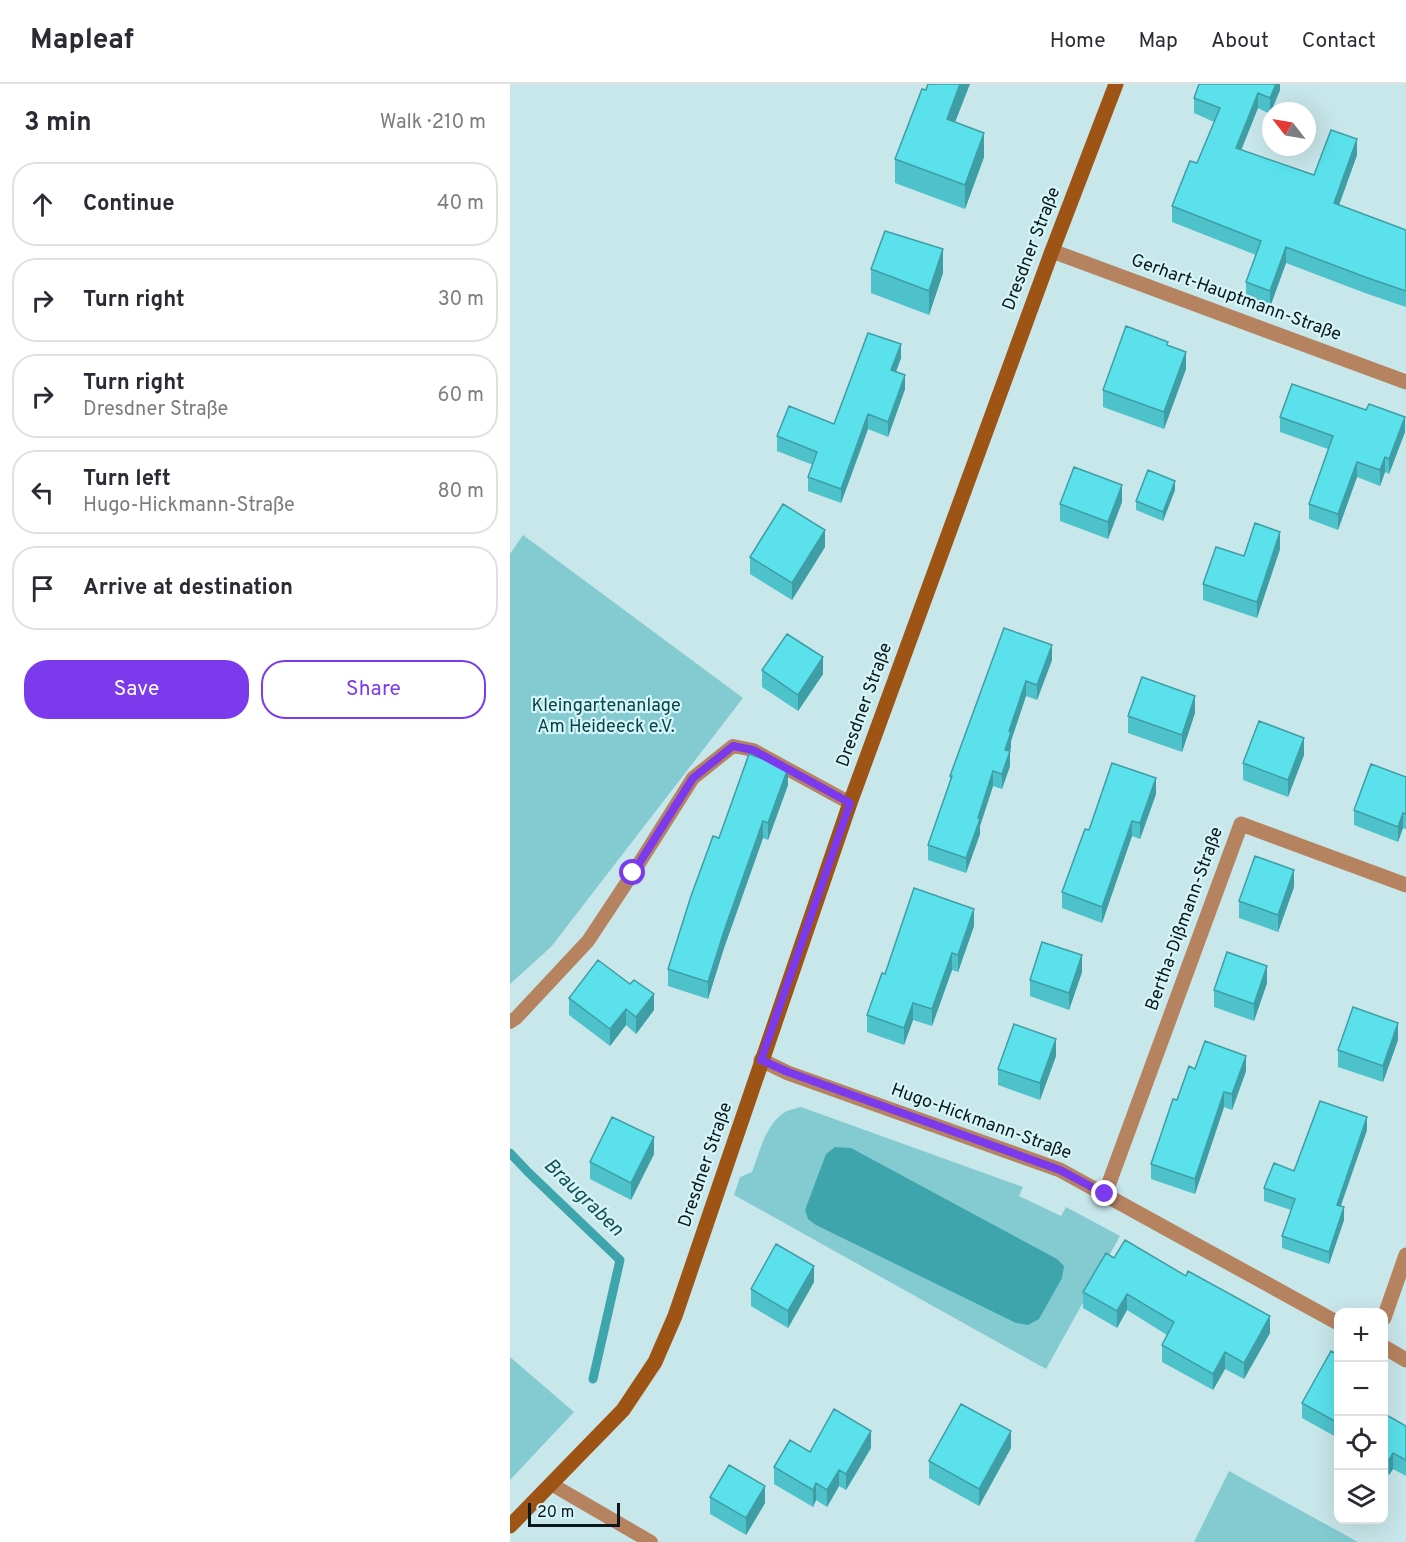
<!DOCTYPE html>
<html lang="en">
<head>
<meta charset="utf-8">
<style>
	body { margin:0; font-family:Overpass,sans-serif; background:#f2f2f3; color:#2b2b33 }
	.controls { position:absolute; right:18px; bottom:18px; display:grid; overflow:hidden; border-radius:12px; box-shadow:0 6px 24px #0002 }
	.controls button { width:54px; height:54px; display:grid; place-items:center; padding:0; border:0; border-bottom:2px solid #e1e1e2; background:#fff; color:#2b2b33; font:30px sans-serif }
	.compass { position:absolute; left:752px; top:18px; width:54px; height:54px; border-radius:50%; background:#fff; box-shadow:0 6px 24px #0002; rotate:301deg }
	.scale { position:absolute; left:18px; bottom:15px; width:92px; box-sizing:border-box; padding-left:6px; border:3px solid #0b1718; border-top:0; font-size:16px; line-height:21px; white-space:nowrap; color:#0b1718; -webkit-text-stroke:4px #d5f5f8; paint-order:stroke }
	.stop { position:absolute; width:18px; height:18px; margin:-14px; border:4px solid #7c3aed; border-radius:50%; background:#fff }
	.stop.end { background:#7c3aed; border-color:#fff; box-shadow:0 2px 6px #0008 }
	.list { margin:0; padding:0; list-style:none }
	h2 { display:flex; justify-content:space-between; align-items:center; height:78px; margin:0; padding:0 24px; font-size:26px }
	h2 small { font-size:20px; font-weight:400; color:#7c7c81 }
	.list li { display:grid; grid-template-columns:39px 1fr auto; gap:18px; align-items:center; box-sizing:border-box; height:84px; margin:0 12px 12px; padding:0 12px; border:2px solid #e1e1e2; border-radius:24px }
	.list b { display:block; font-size:22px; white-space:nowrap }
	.list p { margin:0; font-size:20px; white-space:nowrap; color:#7c7c81 }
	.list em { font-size:20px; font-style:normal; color:#7c7c81 }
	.actions { display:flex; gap:12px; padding:18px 24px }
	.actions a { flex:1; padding:14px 0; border:2px solid #7c3aed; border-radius:24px; text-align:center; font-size:21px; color:#7c3aed }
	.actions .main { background:#7c3aed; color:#fff }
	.icon { flex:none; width:33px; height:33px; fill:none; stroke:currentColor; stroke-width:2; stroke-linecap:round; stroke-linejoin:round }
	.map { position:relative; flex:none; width:896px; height:1458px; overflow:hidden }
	header { display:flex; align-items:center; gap:36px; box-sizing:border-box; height:84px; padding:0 30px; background:#fff; border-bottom:2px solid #e1e1e2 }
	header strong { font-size:28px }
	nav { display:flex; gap:33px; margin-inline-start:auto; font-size:21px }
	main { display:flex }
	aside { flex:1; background:#fff }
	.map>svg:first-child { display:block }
	.green { fill:#83cbd1 }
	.water { fill:#3ea5ad }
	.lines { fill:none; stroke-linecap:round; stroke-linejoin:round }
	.stream { stroke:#3ea5ad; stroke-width:9 }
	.service { stroke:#b68360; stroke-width:14 }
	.minor { stroke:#b68360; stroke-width:15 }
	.secondary { stroke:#9d5414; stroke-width:15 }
	.wall { fill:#4dc2cb }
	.shaded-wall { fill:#3f9ea5 }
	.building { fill:#5ae1ec; stroke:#3f9ea5; stroke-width:1.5 }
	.route { stroke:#7c3aed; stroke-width:8 }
	.labels { text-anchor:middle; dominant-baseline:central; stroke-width:4.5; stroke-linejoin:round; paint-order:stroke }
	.street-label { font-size:18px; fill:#0b1718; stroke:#d5f5f8 }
	.park-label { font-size:18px; fill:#044449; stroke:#d5f5f8 }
	.water-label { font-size:20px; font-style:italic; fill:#144f54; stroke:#d5f5f8 }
</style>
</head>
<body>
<header>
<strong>Mapleaf</strong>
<nav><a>Home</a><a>Map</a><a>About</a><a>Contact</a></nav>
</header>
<main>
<aside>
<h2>3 min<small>Walk · 210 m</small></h2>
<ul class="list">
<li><svg class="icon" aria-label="ahead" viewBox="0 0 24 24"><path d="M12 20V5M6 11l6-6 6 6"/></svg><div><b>Continue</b></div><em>40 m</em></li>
<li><svg class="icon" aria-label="right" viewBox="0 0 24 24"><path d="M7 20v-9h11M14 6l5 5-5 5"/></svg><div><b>Turn right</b></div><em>30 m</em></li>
<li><svg class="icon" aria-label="right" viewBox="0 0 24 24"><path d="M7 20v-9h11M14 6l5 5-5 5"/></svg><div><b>Turn right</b><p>Dresdner Straße</p></div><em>60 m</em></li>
<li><svg class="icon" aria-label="left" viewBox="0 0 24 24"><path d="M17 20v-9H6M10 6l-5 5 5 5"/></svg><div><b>Turn left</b><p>Hugo-Hickmann-Straße</p></div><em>80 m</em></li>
<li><svg class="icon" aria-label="arrive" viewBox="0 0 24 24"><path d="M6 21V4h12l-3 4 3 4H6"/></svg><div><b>Arrive at destination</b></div></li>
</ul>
<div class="actions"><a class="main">Save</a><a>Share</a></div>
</aside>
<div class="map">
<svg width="896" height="1458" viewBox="0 0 896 1458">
	<rect width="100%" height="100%" fill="#c8e7ea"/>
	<path class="green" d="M13 451 233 614 41 863 0 900V470Z
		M291 1023 513 1103 509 1112 551 1132 556 1123 610 1152 536 1285 224 1111 230 1093 242 1088C250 1067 256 1038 277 1027 282 1025 287 1024 291 1023Z
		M0 1273 64 1328 0 1396Z
		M719 1387 848 1458H684Z"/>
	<path class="water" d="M325 1063 341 1064 547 1175 554 1182 552 1194 529 1235 518 1241 506 1239 306 1141 298 1135 295 1126 316 1070Z"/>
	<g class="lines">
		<path class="stream" d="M0 1069 18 1088 110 1176 83 1295"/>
		<path class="service" d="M0 938 6 934 78 857 123 789 183 694 223 662 243 666 340 719
			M41 1400 141 1458"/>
		<path class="minor" d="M542 167 896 298
			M251 976 278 989 550 1086 828 1239
			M595 1110 731 740 896 801
			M874 1234 896 1171
			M874 1263 896 1276"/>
		<path class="secondary" d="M0 1442 113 1326 145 1278 165 1232 340 719 542 167 606 0"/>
	</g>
	<path class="wall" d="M770 0V6L760 30 748 24 731 66 804 91 847 71 829 121 896 146V223L855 209 776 179 760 223 736 214V198L746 171 662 138V122L687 79 704 38 684 29V14Z
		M416 6 445 38 474 73 455 125 385 99V75Z
		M361 185 433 189 419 231 361 209Z
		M658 261 676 285 654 345 593 323V306Z
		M391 274 386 288 395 305 378 353 358 345 331 419 298 407V393L303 381 267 367V352L324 340Z
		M770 333 895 348 879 390 875 388 870 402 847 393 828 446 799 435V420L818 365 770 348Z
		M665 406 653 437 626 426V417Z
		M612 418 598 455 550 437V420Z
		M315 463 282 516 240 490V473Z
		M770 465 747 534 693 516V500L734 472Z
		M542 561V576L527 616 516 612 501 657V663L500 667V682L492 705 483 702 470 742V750L456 789 418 776V761L440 697V692Z
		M252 586 313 590 288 627 252 603Z
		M685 629 672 668 618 649V632Z
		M794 671 778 713 733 696V679Z
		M896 693V745L893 744 888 758 844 741V726Z
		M278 701 258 756 253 754 214 864 198 915 158 902V885L209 754Z
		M646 710 630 755 622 752 592 839 552 824V808Z
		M784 803 768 848 729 834V817Z
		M464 842 448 888 442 886 422 942 403 936 394 961 357 948V931L375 890Z
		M572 888 559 926 520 912V896Z
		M757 899 744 937 704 923V906Z
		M59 914 144 926 126 950 116 941 100 962 59 931Z
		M888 956 873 998 828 983V966Z
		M546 972 530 1016 488 1001V985Z
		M685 985 736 987 722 1026 714 1023 685 1110 641 1095V1080L667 1016Z
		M857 1046 830 1122 834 1136 819 1180 772 1164V1152L781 1126 754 1117V1104Z
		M144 1070 121 1116 80 1095V1078Z
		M604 1174 760 1249 734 1295 715 1285 703 1306 652 1278V1261L657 1251 617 1226 607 1244 573 1224V1208Z
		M304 1198 278 1244 241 1222V1205Z
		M828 1271V1354L792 1334V1319Z
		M873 1329 896 1342V1392L883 1385 879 1391 873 1388Z
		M361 1364 336 1406 329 1402 317 1423 306 1416 303 1423 264 1400V1383L300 1368Z
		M501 1364 469 1422 419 1394V1377Z
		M200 1413 255 1419 236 1451 200 1430Z"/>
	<path class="shaded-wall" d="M450 0H460L437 59V35Z
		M766 0H770V6L760 30V14Z
		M748 9V24L726 79V64Z
		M474 49V73L455 125V101Z
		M847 55V71L824 135V119Z
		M776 163V179L760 223V207Z
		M433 165V189L419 231V207Z
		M391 260V274L381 301V286Z
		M676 268V285L654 345V328Z
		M395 291V305L378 353V338Z
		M358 330V345L331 419V405Z
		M895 333V348L879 390V375Z
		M875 373V388L870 402V386Z
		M847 378V393L828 446V430Z
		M665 397V406L653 437V428Z
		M612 401V418L598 455V438Z
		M315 446V463L282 516V499Z
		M770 448V465L747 534V518Z
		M542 561V576L527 616V601Z
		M313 573V590L288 627V611Z
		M516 597V612L501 657V663L495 681V666L499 647Z
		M685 612V629L672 668V651Z
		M794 654V671L778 713V696Z
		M500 667V682L492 705V690Z
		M278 684V701L258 756V739Z
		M483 687V702L470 742V750L456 789V774Z
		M646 694V710L630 755V739Z
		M893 729V744L888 758V743Z
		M253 737V754L214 864 198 915V898L214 847Z
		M622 737V752L592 839V823Z
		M784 786V803L768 848V831Z
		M464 825V842L448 888V871Z
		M442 869V886L422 942V925Z
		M572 871V888L559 926V909Z
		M757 882V899L744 937V920Z
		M144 910V926L126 950V933Z
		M403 919V936L394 961V944Z
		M116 925V941L100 962V945Z
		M888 939V956L873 998V982Z
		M546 955V972L530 1016V999Z
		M736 972V987L722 1026V1010Z
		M714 1008V1023L685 1110V1095Z
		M857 1033V1046L827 1133V1121Z
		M144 1053V1070L121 1116V1099Z
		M834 1123V1136L819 1180V1168Z
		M304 1182V1198L278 1244V1227Z
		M617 1210V1226L607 1244V1227Z
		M760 1232V1249L734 1295V1279Z
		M715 1268V1285L703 1306V1290Z
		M361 1347V1364L336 1406V1390Z
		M501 1347V1364L469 1422V1405Z
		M883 1369V1385L879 1391V1376Z
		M329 1386V1402L317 1423V1406Z
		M306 1399V1416L303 1423V1406Z
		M255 1402V1419L236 1451V1434Z"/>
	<path class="building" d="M418 0H450L437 35 474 49 455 101 385 75 412 5 416 6Z
		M689 0H766L760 14 748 9 726 64 804 91 821 46 847 55 824 119 896 146V207L855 193 776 163 760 207 736 198 751 157 662 122 680 77 687 79 710 24 684 14Z
		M375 147 433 165 419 207 361 185Z
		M616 242 658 258 657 261 676 268 654 328 593 306Z
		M358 249 391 260 381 286 395 291 378 338 358 330 331 405 298 393 307 368 267 352 279 322 324 340Z
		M782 300 856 326 859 320 895 333 879 375 875 373 870 386 847 378 828 430 799 420 823 352 770 333Z
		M564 383 612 401 598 438 550 420Z
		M638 386 665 397 653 428 626 417Z
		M273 420 315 446 282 499 240 473Z
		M745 439 770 448 747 518 693 500 706 463 734 472Z
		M494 544 542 561 527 601 516 597 499 647 501 648 495 666 500 667 492 690 483 687 468 734 470 735 456 774 418 761 442 692H440Z
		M277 550 313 573 288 611 252 586Z
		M632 593 685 612 672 651 618 632Z
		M749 637 794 654 778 696 733 679Z
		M239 670 278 684 258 739 253 737 214 847 198 898 158 885 181 812 203 752 209 754Z
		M602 679 646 694 630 739 622 737 592 823 552 808 575 745 579 746Z
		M861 680 896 693V730L893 729 888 743 844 726Z
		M745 772 784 786 768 831 729 817Z
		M404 804 464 825 448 871 442 869 422 925 403 919 394 944 357 931 372 889 375 890Z
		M532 858 572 871 559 909 520 896Z
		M717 868 757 882 744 920 704 906Z
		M88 876 120 900 124 896 144 910 126 933 116 925 100 945 59 914Z
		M843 923 888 939 873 982 828 966Z
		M504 940 546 955 530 999 488 985Z
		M695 957 736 972 722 1010 714 1008 685 1095 641 1080 663 1015 667 1016 679 982 685 985Z
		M810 1017 857 1033 827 1121 834 1123 819 1168 772 1152 785 1115 754 1104 764 1079 784 1087Z
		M102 1033 144 1053 121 1099 80 1078Z
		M615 1156 676 1192 678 1187 760 1232 734 1279 715 1268 703 1290 652 1261 664 1238 617 1210 607 1227 573 1208 596 1169 604 1174Z
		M266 1160 304 1182 278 1227 241 1205Z
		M821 1267 828 1271V1339L792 1319Z
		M451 1320 501 1347 469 1405 419 1377Z
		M324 1325 361 1347 336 1390 329 1386 317 1406 306 1399 303 1406 264 1383 280 1356 300 1368Z
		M873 1329 896 1342V1376L883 1369 879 1376 873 1373Z
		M219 1381 255 1402 236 1434 200 1413Z"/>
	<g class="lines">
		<path class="route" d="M123 789 183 694 223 662 243 666 340 719 251 976 278 988 550 1086 595 1110"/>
	</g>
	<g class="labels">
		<g class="street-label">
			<text transform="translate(522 165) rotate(-69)">Dresdner Straße</text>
			<text transform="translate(726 214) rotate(20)">Gerhart-Hauptmann-Straße</text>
			<text transform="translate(355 621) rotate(-70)">Dresdner Straße</text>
			<text transform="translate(675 835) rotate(-70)">Bertha-Dißmann-Straße</text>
			<text transform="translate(471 1038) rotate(20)">Hugo-Hickmann-Straße</text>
			<text transform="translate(196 1081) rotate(-71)">Dresdner Straße</text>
		</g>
		<g class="park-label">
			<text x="96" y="622">Kleingartenanlage<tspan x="96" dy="21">Am Heideeck e.V.</tspan></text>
		</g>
		<g class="water-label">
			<text transform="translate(73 1114) rotate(44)">Braugraben</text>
		</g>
	</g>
</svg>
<div class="controls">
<button>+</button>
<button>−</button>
<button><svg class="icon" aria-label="locate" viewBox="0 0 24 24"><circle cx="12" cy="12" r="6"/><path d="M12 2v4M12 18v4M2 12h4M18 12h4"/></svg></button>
<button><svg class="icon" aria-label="layers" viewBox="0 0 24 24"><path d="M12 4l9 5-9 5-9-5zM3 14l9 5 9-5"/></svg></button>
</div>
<svg class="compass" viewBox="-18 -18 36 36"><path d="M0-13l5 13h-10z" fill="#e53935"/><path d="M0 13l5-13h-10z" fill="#7c7c81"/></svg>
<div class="scale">20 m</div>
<div class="stop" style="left:123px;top:789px"></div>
<div class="stop end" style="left:595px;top:1110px"></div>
</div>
</main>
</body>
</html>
